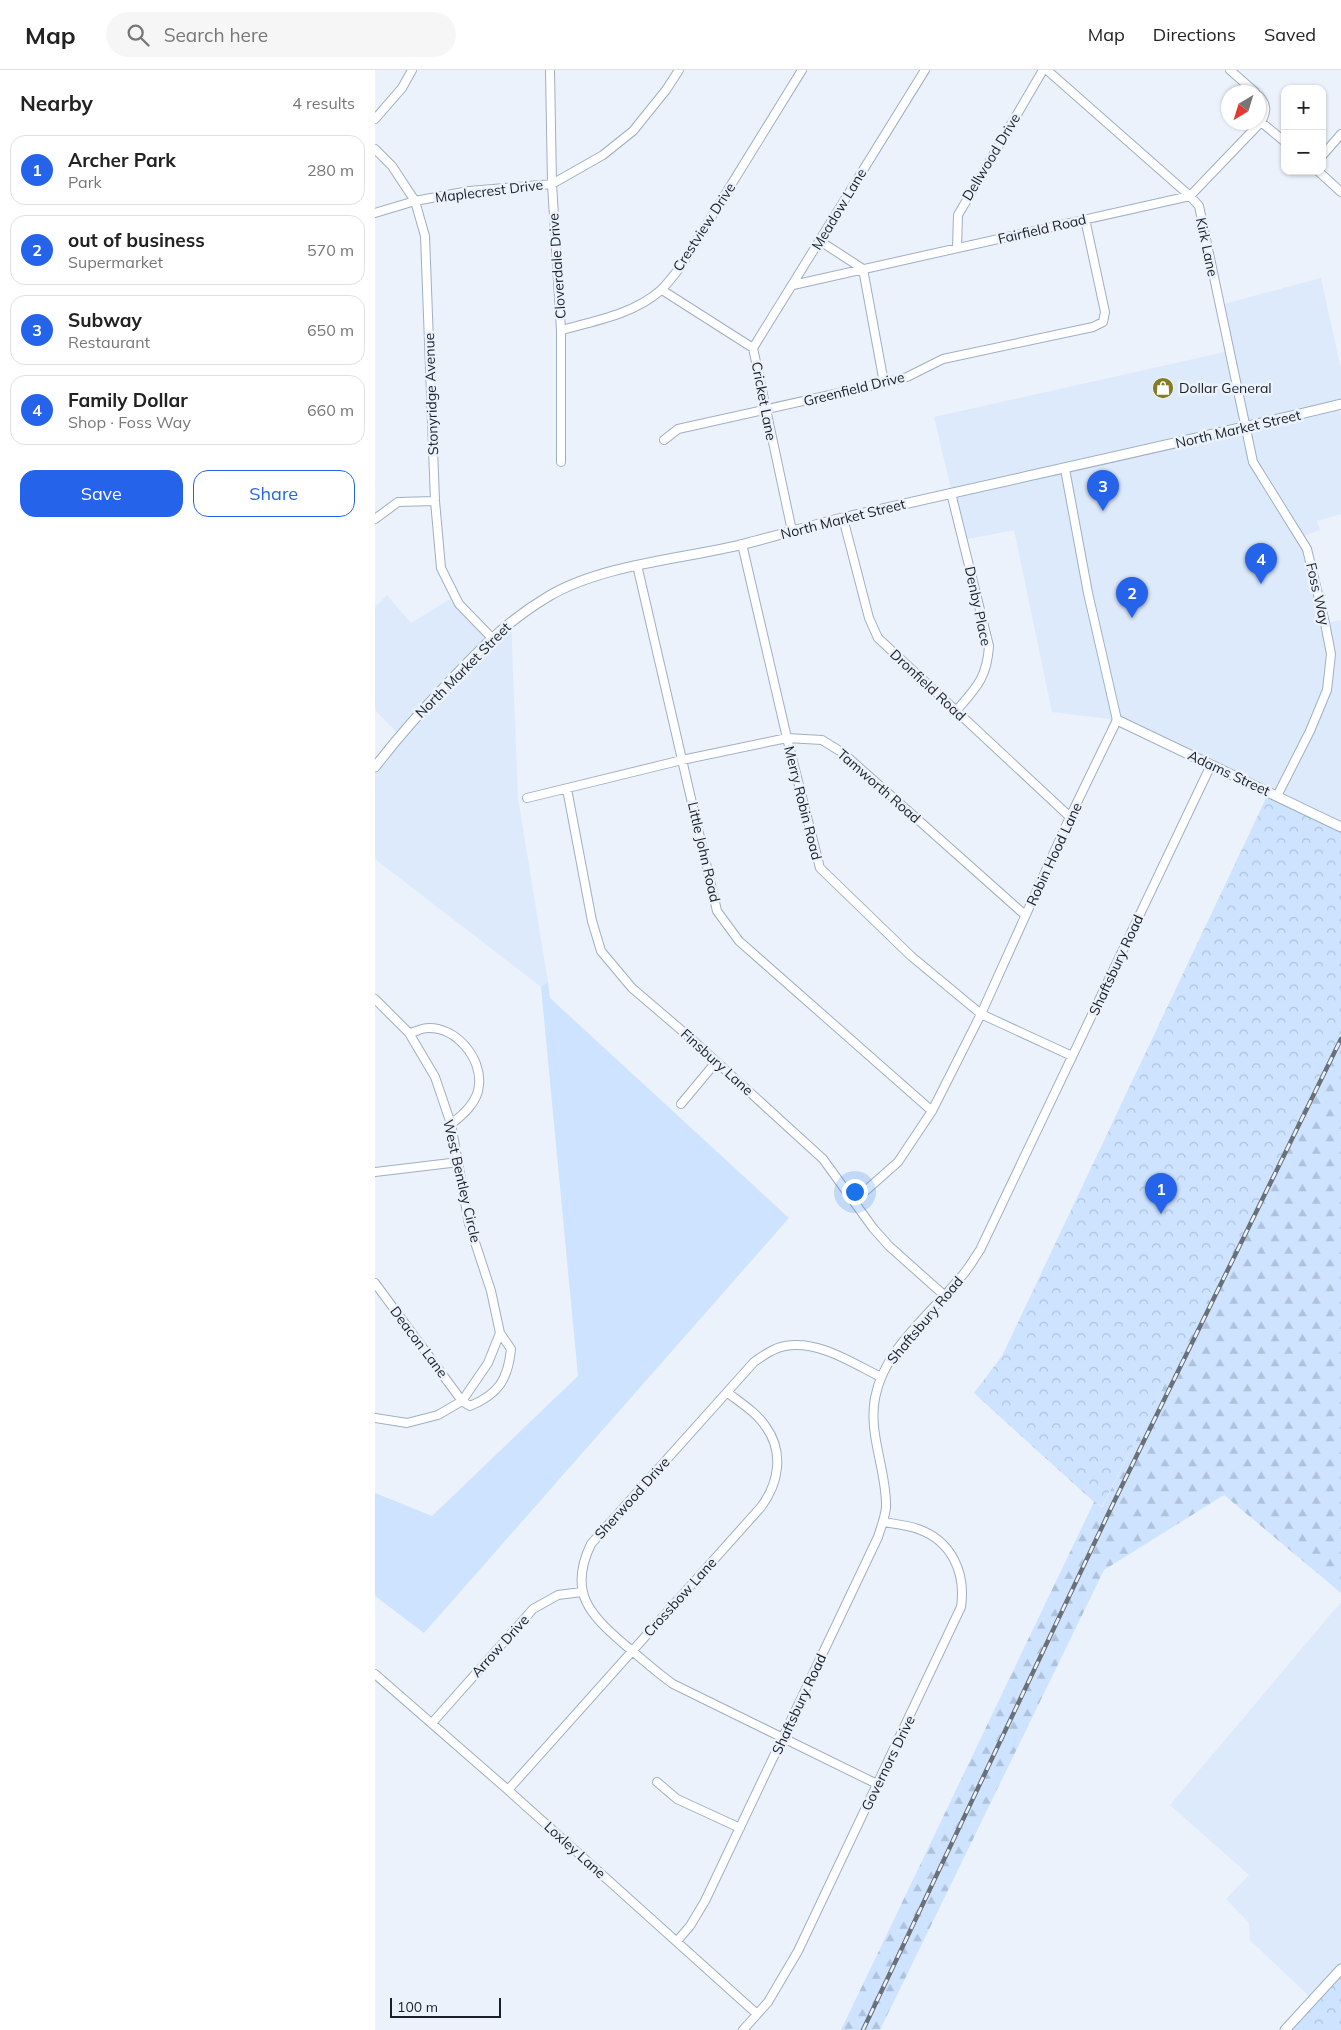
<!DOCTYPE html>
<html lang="en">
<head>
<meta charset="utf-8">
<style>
	body { margin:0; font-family:Mulish,sans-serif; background:#f6f6f6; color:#222 }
	.controls { position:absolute; right:15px; top:15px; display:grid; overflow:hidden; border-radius:10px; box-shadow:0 1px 4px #0004 }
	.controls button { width:45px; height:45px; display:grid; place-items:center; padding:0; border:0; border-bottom:1px solid #e0e0e0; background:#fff; color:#222; font:25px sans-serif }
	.compass { position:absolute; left:846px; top:15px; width:45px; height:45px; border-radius:50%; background:#fff; box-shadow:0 1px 4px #0004; rotate:218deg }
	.scale { position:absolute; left:15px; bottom:12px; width:111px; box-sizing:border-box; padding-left:5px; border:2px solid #1a1f27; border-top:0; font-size:14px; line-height:18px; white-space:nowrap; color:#1a1f27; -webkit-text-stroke:4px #ebf2fb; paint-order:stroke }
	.you { position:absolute; left:479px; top:1121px; width:18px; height:18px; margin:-12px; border:4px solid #fff; border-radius:50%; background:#1a73e8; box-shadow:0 0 0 8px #1a73e833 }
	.badge { display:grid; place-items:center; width:32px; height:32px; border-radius:50%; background:#2563eb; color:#fff; font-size:16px; font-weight:700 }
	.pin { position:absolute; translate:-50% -41px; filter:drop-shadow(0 1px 2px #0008) }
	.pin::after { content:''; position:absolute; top:26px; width:18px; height:15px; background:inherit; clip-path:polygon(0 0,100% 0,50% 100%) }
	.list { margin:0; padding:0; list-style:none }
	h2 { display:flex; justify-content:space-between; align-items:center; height:65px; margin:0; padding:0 20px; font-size:21px }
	h2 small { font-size:16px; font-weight:400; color:#767676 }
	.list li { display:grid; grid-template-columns:32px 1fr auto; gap:15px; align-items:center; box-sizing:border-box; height:70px; margin:0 10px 10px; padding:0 10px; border:1px solid #e0e0e0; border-radius:15px }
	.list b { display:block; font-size:19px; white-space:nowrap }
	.list p { margin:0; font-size:16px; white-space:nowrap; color:#767676 }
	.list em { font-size:16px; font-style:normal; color:#767676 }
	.actions { display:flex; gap:10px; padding:15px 20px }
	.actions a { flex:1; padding:11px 0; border:1px solid #2563eb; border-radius:15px; text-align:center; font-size:18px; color:#2563eb }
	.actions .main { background:#2563eb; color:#fff }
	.icon { flex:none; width:28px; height:28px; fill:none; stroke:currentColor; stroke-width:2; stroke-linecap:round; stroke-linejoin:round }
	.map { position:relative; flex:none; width:966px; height:1960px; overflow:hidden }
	header { display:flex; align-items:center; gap:30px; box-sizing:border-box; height:70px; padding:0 25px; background:#fff; border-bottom:1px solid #e0e0e0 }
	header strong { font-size:24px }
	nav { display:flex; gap:28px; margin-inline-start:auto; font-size:18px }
	.search { width:350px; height:45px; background:#f6f6f6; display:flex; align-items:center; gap:12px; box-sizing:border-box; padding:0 18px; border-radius:28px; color:#767676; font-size:19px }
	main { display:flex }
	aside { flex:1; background:#fff }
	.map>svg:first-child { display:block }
	.built { fill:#ddeafb }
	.grass { fill:#cde3ff }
	.forest { fill:url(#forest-firs) }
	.park { fill:url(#park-crowns) }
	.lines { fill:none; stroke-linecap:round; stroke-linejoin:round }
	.minor-casing { stroke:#9fafc4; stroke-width:10 }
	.tertiary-casing { stroke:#9fafc4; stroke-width:11 }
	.minor { stroke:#fff; stroke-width:8 }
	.tertiary { stroke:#fff; stroke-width:9 }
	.rail-casing { stroke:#6a7078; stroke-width:4.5 }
	.rail { stroke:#ebf2fb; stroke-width:2.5; stroke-dasharray:8; stroke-linecap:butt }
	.labels { text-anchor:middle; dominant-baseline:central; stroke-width:5; stroke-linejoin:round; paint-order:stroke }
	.street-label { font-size:14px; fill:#1a1f27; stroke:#ebf2fb }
	.poi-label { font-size:14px; fill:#1a1f27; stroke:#ebf2fb; text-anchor:start }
</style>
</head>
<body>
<header>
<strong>Map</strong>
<div class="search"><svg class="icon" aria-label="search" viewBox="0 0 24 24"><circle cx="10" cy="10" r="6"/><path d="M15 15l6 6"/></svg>Search here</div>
<nav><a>Map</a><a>Directions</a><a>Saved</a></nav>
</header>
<main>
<aside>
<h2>Nearby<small>4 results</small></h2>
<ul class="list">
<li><span class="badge">1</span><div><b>Archer Park</b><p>Park</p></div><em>280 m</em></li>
<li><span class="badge">2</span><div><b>out of business</b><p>Supermarket</p></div><em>570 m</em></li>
<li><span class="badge">3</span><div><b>Subway</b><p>Restaurant</p></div><em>650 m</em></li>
<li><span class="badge">4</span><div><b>Family Dollar</b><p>Shop · Foss Way</p></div><em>660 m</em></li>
</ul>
<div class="actions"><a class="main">Save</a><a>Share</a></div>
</aside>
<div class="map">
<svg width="966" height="1960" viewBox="0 0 966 1960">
	<defs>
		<pattern id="forest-firs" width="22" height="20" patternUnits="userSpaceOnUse" patternTransform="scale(1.25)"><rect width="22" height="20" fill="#cde3ff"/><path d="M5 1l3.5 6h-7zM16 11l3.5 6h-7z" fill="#afc2db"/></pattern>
		<pattern id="park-crowns" width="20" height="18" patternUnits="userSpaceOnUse" patternTransform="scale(1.25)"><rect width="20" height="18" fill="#cde3ff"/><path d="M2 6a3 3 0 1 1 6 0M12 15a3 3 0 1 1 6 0" fill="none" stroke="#afc2db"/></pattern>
	</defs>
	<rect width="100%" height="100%" fill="#ebf2fb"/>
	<path class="built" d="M946 208 966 299V334L963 335 966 346V444L942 451 945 460 926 467 951 553 966 550V754L742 650 677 642 639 460 588 470 559 347 854 281 845 235Z
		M12 525 36 553 80 526 116 567 136 551 143 728 173 912 166 917 0 789V697L25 666 0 640V537Z
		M966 1532V1899L938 1930 875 1870 874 1853 851 1829 874 1805 795 1735Z"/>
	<path class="grass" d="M173 912 175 928 414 1148 49 1563 0 1526V1423L57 1446 203 1306 166 917Z"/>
	<path class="forest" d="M966 969V1523L849 1425 729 1500 505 1960H466L719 1432 727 1437Z"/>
	<path class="park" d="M894 722 966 757V967L950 1003 727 1436 719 1432 599 1323 627 1286Z
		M966 1899V1960H910Z"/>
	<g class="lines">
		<g class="minor-casing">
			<path id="minor" d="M175 0 177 114 186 260V392
				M672 0 815 126 824 136 878 392 932 479 950 553 956 584 952 620 935 661 902 726
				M855 0 880 22
				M0 49 27 18 37 0
				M886 52 910 72
				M0 79 17 96 40 131 50 166 60 431 66 498 84 534 116 567
				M947 86 966 64
				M943 101 966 122
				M0 143 40 131 94 121 177 114 228 85 258 61 291 20 304 0
				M445 171 488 199 509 313
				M582 178 583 145 668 0
				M418 215 815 126 886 52C892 41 892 35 884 26
				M287 220 378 278 417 461
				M186 260C220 251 259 244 286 220 293 213 300 204 306 196L427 0
				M378 278 550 0
				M289 370 303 359 509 313 532 307 568 289 718 257 728 252 730 242 710 149
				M576 423 614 576C612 608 601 618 581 641
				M468 448 494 548 503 568 695 747
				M0 449 23 432 60 431
				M367 474 412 668 445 798 536 886 606 944 697 986
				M262 495 342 841 364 871 557 1041
				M192 719 217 851 226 881 257 918 312 965 448 1089 498 1158 514 1176 570 1226
				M152 728 307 690 412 668 447 670 468 683 650 845
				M0 929 34 963 60 1007 76 1054 94 1154 116 1221 125 1263 113 1293 87 1331 63 1345 32 1353 0 1348
				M34 963C40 962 47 958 53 958 81 957 107 988 104 1015 103 1032 88 1045 76 1054
				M306 1034 341 992
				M0 1102 84 1092
				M479 1131 523 1092 557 1041 606 944 695 747 742 650 713 523 690 399
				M0 1213 87 1331 95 1336C124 1324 133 1309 136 1279L125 1263
				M0 1604 133 1720 382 1944
				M57 1653 158 1539 183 1525 207 1522
				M282 1712 302 1729 365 1758
				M502 1714 298 1614C281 1602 266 1588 250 1575 214 1544 193 1522 216 1474L379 1292C389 1285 399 1278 410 1276 444 1270 477 1293 506 1307
				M133 1720 386 1437C404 1413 409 1382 391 1357 382 1343 366 1333 353 1323
				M302 1871 315 1856 330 1831 503 1467C506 1457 510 1448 511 1437 512 1401 493 1365 500 1328 509 1279 555 1245 585 1208 593 1200 598 1190 605 1180L836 695
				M368 1960 393 1932 423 1881 586 1537C591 1503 577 1471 543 1459 532 1455 520 1454 508 1452"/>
		</g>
		<g class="tertiary-casing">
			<path id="tertiary" d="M742 650 966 757
				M0 697C23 667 48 639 74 612 107 577 132 551 174 526 228 494 309 489 369 474 404 465 438 455 472 447 637 409 802 374 966 334
				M910 1960 966 1899"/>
		</g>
		<use href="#minor" class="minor"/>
		<use href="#tertiary" class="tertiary"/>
		<g class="rail-casing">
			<path id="rail" d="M488 1960 737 1436 966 969"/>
		</g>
		<use href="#rail" class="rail"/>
	</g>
	<defs>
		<g id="shop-disc" transform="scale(1.125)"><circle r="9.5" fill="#837d24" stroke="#ebf2fb"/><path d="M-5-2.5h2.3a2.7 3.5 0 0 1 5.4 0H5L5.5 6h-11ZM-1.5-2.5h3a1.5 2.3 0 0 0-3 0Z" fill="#fff"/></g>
	</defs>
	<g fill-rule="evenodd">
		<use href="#shop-disc" x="788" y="318"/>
	</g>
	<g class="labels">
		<g class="street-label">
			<text transform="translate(616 87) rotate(-59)">Dellwood Drive</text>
			<text transform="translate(114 121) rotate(-7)">Maplecrest Drive</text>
			<text transform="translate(464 139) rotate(-59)">Meadow Lane</text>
			<text transform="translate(329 157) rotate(-57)">Crestview Drive</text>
			<text transform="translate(667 159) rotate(-13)">Fairfield Road</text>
			<text transform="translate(832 177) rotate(78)">Kirk Lane</text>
			<text transform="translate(182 196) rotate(-94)">Cloverdale Drive</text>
			<text transform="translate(479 319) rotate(-14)">Greenfield Drive</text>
			<text transform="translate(56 324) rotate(-92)">Stonyridge Avenue</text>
			<text transform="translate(389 331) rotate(79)">Cricket Lane</text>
			<text transform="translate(863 359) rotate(-13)">North Market Street</text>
			<text transform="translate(468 449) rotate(-14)">North Market Street</text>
			<text transform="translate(943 524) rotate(77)">Foss Way</text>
			<text transform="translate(603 536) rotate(78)">Denby Place</text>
			<text transform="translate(88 600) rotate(-45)">North Market Street</text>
			<text transform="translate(553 615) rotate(43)">Dronfield Road</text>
			<text transform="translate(854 703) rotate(25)">Adams Street</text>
			<text transform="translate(504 716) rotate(41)">Tamworth Road</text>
			<text transform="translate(428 733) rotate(76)">Merry Robin Road</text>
			<text transform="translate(329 782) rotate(77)">Little John Road</text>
			<text transform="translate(679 784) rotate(-65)">Robin Hood Lane</text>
			<text transform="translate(741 895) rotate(-65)">Shaftsbury Road</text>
			<text transform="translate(342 992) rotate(42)">Finsbury Lane</text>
			<text transform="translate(87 1111) rotate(77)">West Bentley Circle</text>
			<text transform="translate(550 1250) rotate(-50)">Shaftsbury Road</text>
			<text transform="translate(44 1272) rotate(53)">Deacon Lane</text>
			<text transform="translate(257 1428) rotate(-48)">Sherwood Drive</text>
			<text transform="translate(305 1527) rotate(-48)">Crossbow Lane</text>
			<text transform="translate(125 1576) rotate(-48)">Arrow Drive</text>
			<text transform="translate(424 1634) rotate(-65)">Shaftsbury Road</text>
			<text transform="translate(513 1693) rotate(-64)">Governors Drive</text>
			<text transform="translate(200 1780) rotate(42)">Loxley Lane</text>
		</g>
		<g class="poi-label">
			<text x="804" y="318">Dollar General</text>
		</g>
	</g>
</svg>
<div class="controls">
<button>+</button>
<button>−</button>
</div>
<svg class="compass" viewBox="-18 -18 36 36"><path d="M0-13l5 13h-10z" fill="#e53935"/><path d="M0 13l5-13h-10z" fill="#767676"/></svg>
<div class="scale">100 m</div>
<div class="you"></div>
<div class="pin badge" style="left:786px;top:1144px">1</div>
<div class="pin badge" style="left:757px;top:548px">2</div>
<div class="pin badge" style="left:728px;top:441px">3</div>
<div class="pin badge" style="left:886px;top:514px">4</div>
</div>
</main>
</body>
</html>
